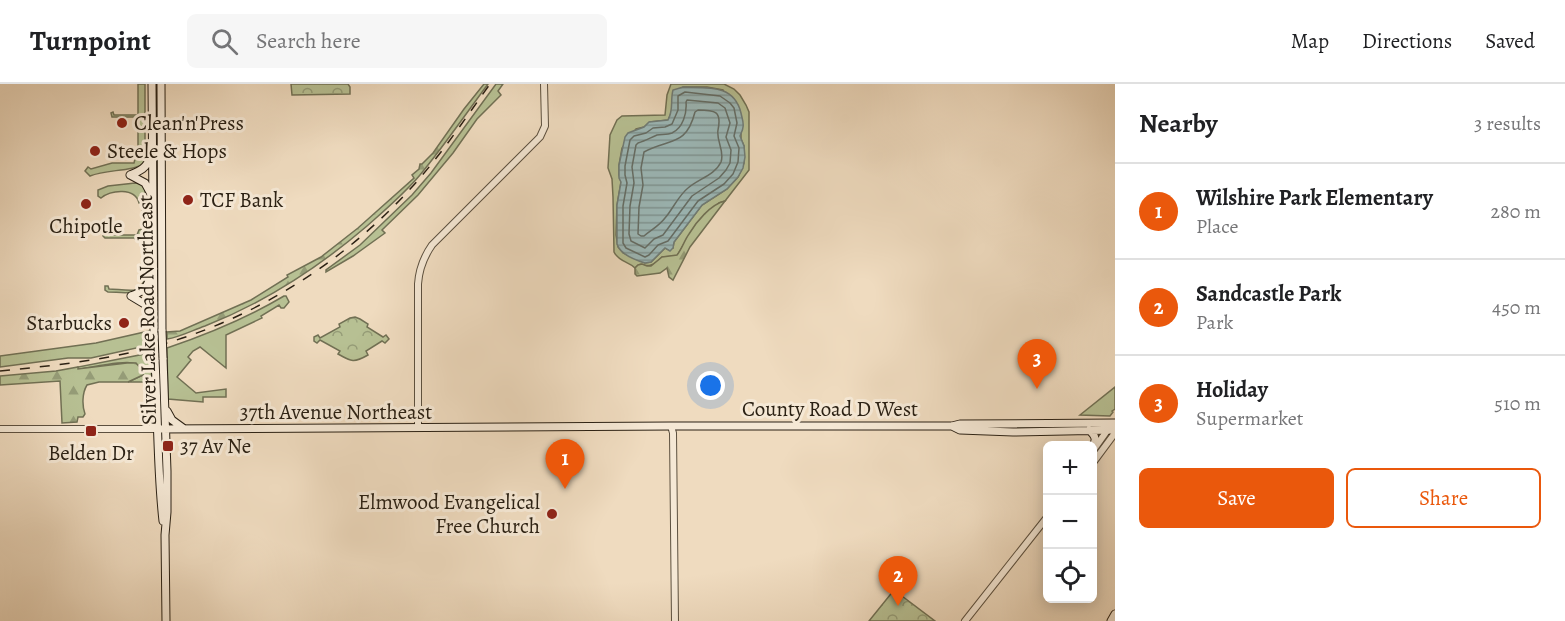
<!DOCTYPE html>
<html lang="en">
<head>
<meta charset="utf-8">
<style>
	body { margin:0; font-family:Alegreya,serif; background:#f6f6f6; color:#202124 }
	.controls { position:absolute; right:18px; bottom:18px; display:grid; overflow:hidden; border-radius:9px; box-shadow:0 3px 15px #0003 }
	.controls button { width:54px; height:54px; display:grid; place-items:center; padding:0; border:0; border-bottom:2px solid #e0e0e0; background:#fff; color:#202124; font:30px sans-serif }
	.you { position:absolute; left:711px; top:302px; width:21px; height:21px; margin:-15px; border:4px solid #fff; border-radius:50%; background:#1a73e8; box-shadow:0 0 0 9px #1a73e833 }
	.badge { display:grid; place-items:center; width:39px; height:39px; border-radius:50%; background:#ea580c; color:#fff; font-size:20px; font-weight:700 }
	.pin { position:absolute; translate:-50% -50px; filter:drop-shadow(0 2px 3px #0008) }
	.pin::after { content:''; position:absolute; top:32px; width:21px; height:18px; background:inherit; clip-path:polygon(0 0,100% 0,50% 100%) }
	.list { margin:0; padding:0; list-style:none }
	h2 { display:flex; justify-content:space-between; align-items:center; height:78px; margin:0; padding:0 24px; font-size:26px }
	h2 small { font-size:20px; font-weight:400; color:#757577 }
	.list li { display:grid; grid-template-columns:39px 1fr auto; gap:18px; align-items:center; box-sizing:border-box; height:96px; padding:0 24px; border-top:2px solid #e0e0e0 }
	.list b { display:block; font-size:22px; white-space:nowrap }
	.list p { margin:0; font-size:20px; white-space:nowrap; color:#757577 }
	.list em { font-size:20px; font-style:normal; color:#757577 }
	.actions { display:flex; gap:12px; padding:18px 24px }
	.actions a { flex:1; padding:14px 0; border:2px solid #ea580c; border-radius:9px; text-align:center; font-size:21px; color:#ea580c }
	.actions .main { background:#ea580c; color:#fff }
	.icon { flex:none; width:33px; height:33px; fill:none; stroke:currentColor; stroke-width:2; stroke-linecap:round; stroke-linejoin:round }
	.map { position:relative; flex:none; width:1115px; height:537px; overflow:hidden }
	header { display:flex; align-items:center; gap:36px; box-sizing:border-box; height:84px; padding:0 30px; background:#fff; border-bottom:2px solid #e0e0e0 }
	header strong { font-size:28px }
	nav { display:flex; gap:33px; margin-inline-start:auto; font-size:21px }
	.search { width:420px; height:54px; background:#f6f6f6; display:flex; align-items:center; gap:15px; box-sizing:border-box; padding:0 21px; border-radius:9px; color:#757577; font-size:22px }
	main { display:flex }
	aside { flex:1; background:#fff }
	.map>svg:first-child { display:block }
	.grass { fill:#b7c093; stroke:#717054; stroke-width:1.5; fill-rule:evenodd }
	.forest { fill:url(#forest-firs); stroke:#717054; stroke-width:1.5 }
	.park { fill:url(#park-crowns); stroke:#717054; stroke-width:1.5 }
	.water { fill:url(#water-rules); stroke:#6f7c77; stroke-width:1.5 }
	.lines { fill:none; stroke-linecap:round; stroke-linejoin:round }
	.shore { stroke:#646d66; stroke-width:1.5 }
	.tertiary-casing { stroke:#5c503f; stroke-width:8 }
	.secondary-casing { stroke:#2b2114; stroke-width:9 }
	.tertiary { stroke:#f5e8d5; stroke-width:6 }
	.secondary { stroke:#f5e8d5; stroke-width:7 }
	.rail { stroke:#2b2114; stroke-width:1.5; stroke-dasharray:10 10; stroke-linecap:butt }
	.secondary-bridge-casing { stroke:#2b2114; stroke-width:9; stroke-linecap:butt }
	.secondary-bridge { stroke:#f5e8d5; stroke-width:7 }
	.poi-dot { fill:#8f2418; stroke:#f5e8d5; stroke-width:2 }
	.labels { text-anchor:middle; dominant-baseline:central; stroke-width:6; stroke-linejoin:round; paint-order:stroke }
	.poi-label { font-size:21px; fill:#2b2114; stroke:#f5e8d5; text-anchor:start }
	.street-label { font-size:21px; fill:#2b2114; stroke:#f5e8d5 }
</style>
</head>
<body>
<header>
<strong>Turnpoint</strong>
<div class="search"><svg class="icon" aria-label="search" viewBox="0 0 24 24"><circle cx="10" cy="10" r="6"/><path d="M15 15l6 6"/></svg>Search here</div>
<nav><a>Map</a><a>Directions</a><a>Saved</a></nav>
</header>
<main>
<div class="map">
<svg width="1115" height="537" viewBox="0 0 1115 537">
	<defs>
		<pattern id="forest-firs" width="22" height="20" patternUnits="userSpaceOnUse" patternTransform="scale(1.5)"><rect width="22" height="20" fill="#b7c093"/><path d="M5 1l3.5 6h-7zM16 11l3.5 6h-7z" fill="#959c77"/></pattern>
		<pattern id="park-crowns" width="20" height="18" patternUnits="userSpaceOnUse" patternTransform="scale(1.5)"><rect width="20" height="18" fill="#b7c093"/><path d="M2 6a3 3 0 1 1 6 0M12 15a3 3 0 1 1 6 0" fill="none" stroke="#959c77"/></pattern>
		<pattern id="water-rules" width="6" height="5" patternUnits="userSpaceOnUse" patternTransform="scale(1.5)"><rect width="6" height="5" fill="#9cb9b9"/><path d="M0 2.5h6" fill="none" stroke="#7f9695"/></pattern>
	</defs>
	<rect width="100%" height="100%" fill="#efdbbf"/>
	<filter id="stains"><feTurbulence type="fractalNoise" baseFrequency=".00333" numOctaves="4"/><feColorMatrix values="0 0 0 0 .2 0 0 0 0 .09 0 0 0 0 .02 0 0 0 .5 -.17"/></filter>
	<radialGradient id="worn" r=".72"><stop offset=".6" stop-color="#630" stop-opacity="0"/><stop offset="1" stop-color="#630" stop-opacity=".3"/></radialGradient>
	<path class="grass" d="M138 0H145V79C132 88 107 85 90 92L85 87 88 83 91 85 112 79H134L135 75H138V33H112L111 29 113 28 114 31H138Z
		M496 0H503L498 7 501 11 477 35 453 69 418 111 382 146 385 149 353 172 326 188V186L360 161 412 111 431 89Z
		M671 0H724L734 5 740 11 746 21 749 28V86L725 117 719 119 684 160 677 172 662 173C659 176 656 180 651 181 643 184 642 176 635 184 628 177 619 178 614 168L613 113 612 95 608 84 610 51 617 36 622 32 665 31 667 11ZM683 3H707L723 6 741 48V55L744 62V79L738 93 727 105 702 121 674 158 673 164 668 165 665 164 651 178 645 179 623 169 618 163 616 151 617 121 621 98 619 91V81L622 64 636 45 644 43 650 38 668 36 673 25 672 18Z
		M135 99 141 100 145 105 146 197 143 202 146 201C137 212 121 208 108 208L105 206V202H108L109 205C119 205 136 209 144 203L138 205 143 199V182L139 181 143 180V159L139 158 134 154H105L103 152 104 137 105 138 106 147 109 151H137L139 146 143 145 142 119H139C135 103 111 106 101 114L98 112V106L108 102Z
		M284 212H286L289 218 284 224H281L279 221 261 232 262 234 226 251V284L200 263 193 267 188 273 191 276 177 293 196 309 226 305V313H203V318L168 315 167 264C208 250 247 234 284 212Z
		M149 247 150 261 91 274H68L0 283V272L96 259Z
		M150 269 152 298H128L143 291V287C141 284 139 282 136 280 128 275 89 284 78 285V283Z
		M1115 303V325L1112 327 1113 328 1110 332 1080 331Z"/>
	<path class="forest" d="M484 0H488C465 31 444 62 420 91 404 110 385 126 367 142 318 184 266 218 205 242 193 246 180 253 167 255V248L180 247 251 216 288 193 287 191 321 173 358 144 414 94 412 91 419 85 420 80H422L433 69 464 25Z
		M725 117 690 163 673 196 669 193 667 184 660 189 637 192 635 190V184L638 181 642 180 647 182H651L662 173 677 171C682 165 684 157 689 150 696 138 711 120 725 117Z
		M127 279H136L143 287V291L128 298H99L87 301C82 309 82 322 85 330L83 333H78L77 338 62 339 60 297 0 301V292L56 287 78 283V285Z"/>
	<path class="park" d="M291 0H348L350 3V10L292 11Z
		M355 233 360 235 368 240 367 243 383 253 386 251 389 255 385 259 382 257 366 267 368 271C354 279 352 278 338 270L340 267 320 256 317 259 314 257V253L318 251 320 254 340 243 339 240 350 234Z
		M894 506 935 537H869Z"/>
	<path class="water" d="M683 3C708 4 734 0 741 29 742 34 744 39 743 43 743 46 741 49 740 52L744 62 745 73 743 84 738 93 727 105 702 121 674 158 673 164 670 167 665 164 651 178 645 179C635 176 620 170 617 160V121L621 98 619 94V81L625 53 628 49 644 43 649 38 668 36C674 25 670 17 673 6Z"/>
	<g class="lines">
		<path class="shore" d="M685 8 720 12 730 19 734 24 737 39 734 52 739 64 738 78 733 90 724 100 698 117 668 157 658 161 649 171 645 173 626 164 623 159V122L627 99 625 91V82L630 56 634 52 646 49 653 44 665 43 672 40 678 26V12Z
			M687 16 718 19 725 24 730 39 726 53 731 66 730 79 726 86 719 94 692 112 663 151 654 155 645 164 631 157 629 150 630 122 634 99 632 83 636 61 638 59C645 57 650 54 657 51 661 50 667 51 672 49 683 44 687 29 686 18Z
			M698 26C715 26 722 27 718 46 716 57 725 67 721 78 715 91 698 95 688 104 678 112 673 125 665 134 659 142 651 146 644 152H641L638 150 639 123 643 101 641 84 644 68C670 54 686 63 695 28Z"/>
		<g class="tertiary-casing">
			<path id="tertiary" d="M671 342 673 349 675 537
				M418 344V200C419 185 423 174 432 161L540 53 545 42 544 0
				M0 345H158
				M1094 365 1109 344
				M1092 380 1115 349
				M965 537 1048 432"/>
		</g>
		<g class="secondary-casing">
			<path id="secondary" d="M152 0 154 250
				M161 0 162 247
				M130 91C140 87 147 84 150 73
				M130 91 145 99 151 110
				M131 212C142 208 148 204 150 192
				M131 212 146 221 153 232
				M163 274 167 387V428L165 451 166 537
				M155 276C158 330 157 384 163 437
				M167 327 172 336 183 344
				M952 342 960 346 1013 348 1115 346
				M158 345 671 342H952L960 340 1115 339
				M1089 346C1096 352 1097 356 1092 364
				M1111 537 1115 530"/>
		</g>
		<use href="#tertiary" class="tertiary"/>
		<use href="#secondary" class="secondary"/>
		<path class="rail" d="M0 287C50 282 100 277 149 264 253 237 349 176 419 95 445 65 467 32 490 0"/>
		<g class="secondary-bridge-casing">
			<path id="secondary-bridge" d="M162 247 163 274
				M154 250 155 276"/>
		</g>
		<use href="#secondary-bridge" class="secondary-bridge"/>
	</g>
	<g class="poi-dot">
		<circle cx="122" cy="39" r="6"/>
		<circle cx="95" cy="67" r="6"/>
		<circle cx="188" cy="116" r="6"/>
		<circle cx="86" cy="120" r="6"/>
		<circle cx="124" cy="239" r="6"/>
		<rect x="85" y="341" width="12" height="12" rx="3"/>
		<rect x="162" y="356" width="12" height="12" rx="3"/>
		<circle cx="552" cy="430" r="6"/>
	</g>
	<g class="labels">
		<g class="poi-label">
			<text x="134" y="39">Clean'n'Press</text>
			<text x="107" y="67">Steele &amp; Hops</text>
			<text x="200" y="116">TCF Bank</text>
			<text x="86" y="142" text-anchor="middle">Chipotle</text>
			<text x="112" y="239" text-anchor="end">Starbucks</text>
			<text x="180" y="362">37 Av Ne</text>
			<text x="91" y="369" text-anchor="middle">Belden Dr</text>
			<text x="540" y="418" text-anchor="end">Elmwood Evangelical<tspan x="540" dy="24">Free Church</tspan></text>
		</g>
		<g class="street-label">
			<text transform="translate(147 226) rotate(-91)">Silver Lake Road Northeast</text>
			<text x="830" y="325">County Road D West</text>
			<text x="336" y="328">37th Avenue Northeast</text>
		</g>
	</g>
	<rect width="100%" height="100%" filter="url(#stains)"/>
	<rect width="100%" height="100%" fill="url(#worn)"/>
</svg>
<div class="controls">
<button>+</button>
<button>−</button>
<button><svg class="icon" aria-label="locate" viewBox="0 0 24 24"><circle cx="12" cy="12" r="6"/><path d="M12 2v4M12 18v4M2 12h4M18 12h4"/></svg></button>
</div>
<div class="you"></div>
<div class="pin badge" style="left:565px;top:405px">1</div>
<div class="pin badge" style="left:898px;top:522px">2</div>
<div class="pin badge" style="left:1037px;top:305px">3</div>
</div>
<aside>
<h2>Nearby<small>3 results</small></h2>
<ul class="list">
<li><span class="badge">1</span><div><b>Wilshire Park Elementary</b><p>Place</p></div><em>280 m</em></li>
<li><span class="badge">2</span><div><b>Sandcastle Park</b><p>Park</p></div><em>450 m</em></li>
<li><span class="badge">3</span><div><b>Holiday</b><p>Supermarket</p></div><em>510 m</em></li>
</ul>
<div class="actions"><a class="main">Save</a><a>Share</a></div>
</aside>
</main>
</body>
</html>
